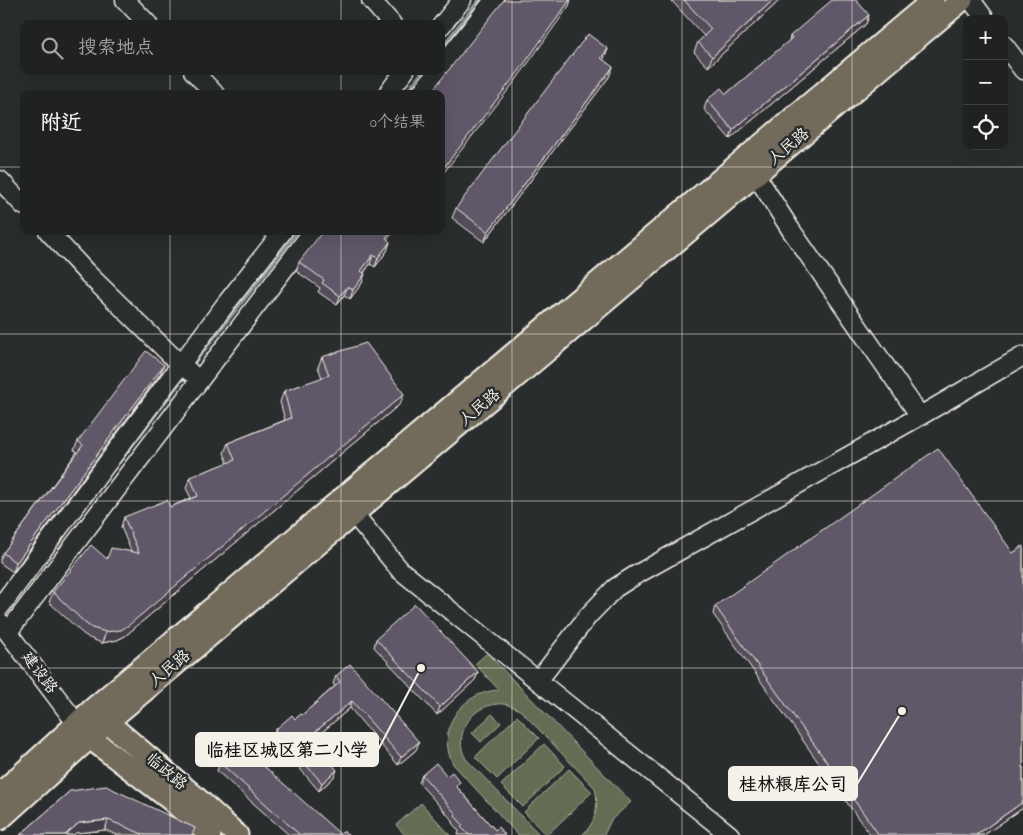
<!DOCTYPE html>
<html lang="zh">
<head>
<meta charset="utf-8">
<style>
	body { margin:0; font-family:"Indie Flower","LXGW WenKai TC",sans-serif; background:#2d2f2f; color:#f1f3f6 }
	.controls { position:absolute; right:15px; top:15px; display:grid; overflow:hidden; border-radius:10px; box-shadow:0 5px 20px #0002 }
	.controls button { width:45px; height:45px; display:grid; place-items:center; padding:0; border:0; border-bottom:1px solid #3d3f40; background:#202222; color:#f1f3f6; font:25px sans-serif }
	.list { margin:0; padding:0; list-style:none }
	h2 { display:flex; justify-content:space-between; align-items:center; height:65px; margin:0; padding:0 20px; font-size:21px }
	h2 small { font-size:16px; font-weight:400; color:#a2a4a5 }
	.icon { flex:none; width:28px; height:28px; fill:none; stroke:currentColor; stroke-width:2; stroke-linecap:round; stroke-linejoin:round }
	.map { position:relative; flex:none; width:1023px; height:835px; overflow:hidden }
	.search { position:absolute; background:#202222; box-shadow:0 5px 20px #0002; left:20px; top:20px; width:425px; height:55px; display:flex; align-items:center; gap:12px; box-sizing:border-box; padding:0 18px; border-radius:10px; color:#a2a4a5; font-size:19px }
	.panel { position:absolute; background:#202222; box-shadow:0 5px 20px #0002; left:20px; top:90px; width:425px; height:145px; border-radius:10px }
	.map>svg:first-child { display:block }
	.green { fill:#636d53; stroke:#acaf9e }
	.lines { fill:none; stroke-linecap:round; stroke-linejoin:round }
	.stream { stroke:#8d9b9e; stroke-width:4.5 }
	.minor-casing { stroke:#f4f1e8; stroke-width:21 }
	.major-casing { stroke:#f4f1e8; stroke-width:25 }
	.minor { stroke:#2a2d2e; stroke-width:18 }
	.major { stroke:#726b5a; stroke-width:21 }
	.wall { fill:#534d5a; stroke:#f4f1e8 }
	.shaded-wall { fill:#443e4a; stroke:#f4f1e8 }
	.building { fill:#615969; stroke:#f4f1e8 }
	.grid { fill:none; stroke:#f4f1e8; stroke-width:1; stroke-opacity:0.55 }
	.labels { text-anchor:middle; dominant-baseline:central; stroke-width:5; stroke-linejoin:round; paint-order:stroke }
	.street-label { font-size:16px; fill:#f4f1e8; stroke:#2a2d2e }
	.leader { fill:none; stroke:#f4f1e8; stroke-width:2 }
	.callout-dot { fill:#f4f1e8; stroke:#2a2d2e; stroke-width:2 }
	.callout { fill:#f4f1e8; stroke:#f4f1e8; stroke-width:2 }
	.callout-label { font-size:18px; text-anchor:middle; font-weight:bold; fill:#111 }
</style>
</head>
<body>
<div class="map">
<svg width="1023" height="835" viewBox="0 0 1023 835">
	<rect width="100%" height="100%" fill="#2a2d2e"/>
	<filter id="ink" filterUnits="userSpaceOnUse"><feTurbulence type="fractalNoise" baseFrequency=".02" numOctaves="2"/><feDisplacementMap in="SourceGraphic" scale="10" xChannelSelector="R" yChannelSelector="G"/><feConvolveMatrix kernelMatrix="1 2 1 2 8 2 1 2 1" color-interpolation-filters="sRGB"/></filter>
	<g filter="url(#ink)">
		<path class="green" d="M487 653 631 802 611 820 604 835H582C596 823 599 806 595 788L521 711C514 707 506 703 498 704 471 705 452 736 466 759L540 835H518L453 764C435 728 462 692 499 690L475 664Z
			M492 714 501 723 481 742 472 733Z
			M517 716 539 738 497 779 475 757Z
			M544 744 565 766 523 807 501 785Z
			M569 769 592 792 547 835H546L524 812Z
			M421 803 450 835H405L396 825Z"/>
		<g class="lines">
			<path class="stream" d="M441 49 480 0
				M406 94 424 71
				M195 361 297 231
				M119 462 185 375"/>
			<g class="minor-casing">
				<path id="minor" d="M125 0 148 24
					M371 0 392 24
					M971 0 985 19
					M441 26 462 0
					M1004 45 1023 70
					M441 67 494 0
					M193 71 215 94
					M387 94 405 71
					M420 94 438 71
					M756 175 791 230 920 416
					M0 180 24 206
					M48 231 86 272 181 365 190 372
					M354 514 400 570 730 835
					M0 607 225 305 283 231
					M0 622 77 724
					M8 632 313 231
					M538 681 588 616 615 588 634 576 920 416 1023 356"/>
			</g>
			<g class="major-casing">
				<path id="major" d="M99 713 107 722 192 794 237 835
					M80 728 90 738 171 800 210 835
					M0 794 94 708 933 0
					M0 819 107 722 962 0"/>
			</g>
			<use href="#minor" class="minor"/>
			<use href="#major" class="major"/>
		</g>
		<path class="wall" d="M671 0H780L708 67 694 52 698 42 704 36Z
			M869 15 866 24 730 139 704 109 707 100 726 94 789 41 790 36Z
			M608 49 603 60 609 77 484 242 452 218 456 208Z
			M388 240 390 242 387 251 375 267 370 264 364 273 362 283 350 299 344 295 337 305 318 292 320 288 296 271 299 262Z
			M322 357 400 404 125 636 117 640 102 643 89 638 82 633 49 602 53 592 107 559 131 551 121 527 124 517 170 507 191 498 186 488 190 477 228 463 224 453 228 443 285 420 280 402 284 391 322 378 318 367Z
			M164 365 160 374 13 572 0 563V560L3 553 77 452 74 450 78 441Z
			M1023 546V808L984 835H870L713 614 715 606 1013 553Z
			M376 639 478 672 475 680 437 715 374 647Z
			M336 676 416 750 398 765 350 708 312 741 334 777 319 791 273 737 275 730 302 715 335 686 333 684Z
			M220 763 340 834 348 835H289L217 771Z
			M422 775 458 788 495 830 505 835H458L459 831 452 823 453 821 419 783Z
			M70 791 192 835H117L105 830 76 833 73 835H20Z"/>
		<path class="shaded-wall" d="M570 0H571L569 6 516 80 441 176V171Z
			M773 0H780L708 67 712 57Z
			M869 15 866 24 730 139 733 130Z
			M608 49 604 59 597 68 601 58Z
			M613 67 609 77 484 242 488 232Z
			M391 231H394L382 247 386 238Z
			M390 242 387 251 375 267 378 258Z
			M373 255 370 264 358 280 361 271Z
			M365 274 362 283 350 299 353 290Z
			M348 286 344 295 337 305 340 296Z
			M164 365 160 374 13 572 16 563Z
			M404 394 400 404 125 636 117 640 102 643 106 632Z
			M478 672 475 680 437 715 440 707Z
			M352 701 350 708 307 745 309 737Z
			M419 742 416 750 398 765 401 757Z
			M337 770 334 777 319 791 322 783Z
			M1023 802V808L984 835H976Z
			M108 820 105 830 76 833 73 835H65L79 823Z"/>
		<path class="building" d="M504 0H570L519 71 441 171V94H427L432 91Z
			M684 0H773L712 57 698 42 711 29Z
			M832 0H856L869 15 733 130 707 100 721 88 726 94 792 38 790 36Z
			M588 34 608 49 601 58 613 67 488 232 456 208Z
			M323 231H391L386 238 390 242 378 258 373 255 361 271 365 274 353 290 348 286 340 296 322 283 324 280 299 262Z
			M366 343 404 394 129 625 121 630 106 632 92 628 85 623 53 592 91 545 107 559 111 548 139 553 124 517 167 500 170 507 198 496 190 477 235 460 228 443 291 418 284 391 329 375 322 357Z
			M146 351 164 365 16 563 3 553 83 445 78 441Z
			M938 448 1013 553 1023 546V802L976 835H879L715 606Z
			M415 604 478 672 440 707 376 639Z
			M350 664 419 742 401 757 352 701 309 737 337 770 322 783 275 730 292 715 295 719 301 714 302 715 340 682 336 676Z
			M238 743 340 834 343 831 348 835H300L220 763Z
			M436 763 447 776 452 772 460 782 456 786 495 830 498 827 505 835H469L461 827 463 825 455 816 456 814 422 775Z
			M106 786 195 828 192 835H145L108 820 79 823 65 835H20L70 791Z"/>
	</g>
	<path class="grid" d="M170 0V24M341 0V24M512 0V835M682 0V835M852 0V835M170 71V94M341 71V94M0 167H24M441 167H1023M170 231V835M341 231V835M0 334H1023M0 501H1023M0 668H1023"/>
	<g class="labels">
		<g class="street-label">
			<text transform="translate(789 147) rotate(-40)">人民路</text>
			<text transform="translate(480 408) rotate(-40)">人民路</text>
			<text transform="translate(170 669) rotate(-40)">人民路</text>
			<text transform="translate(39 673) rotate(53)">建设路</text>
			<text transform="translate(166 772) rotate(40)">临政路</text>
		</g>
	</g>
	<path class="leader" d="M421 668L378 750M902 711L857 784"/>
	<g class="callout-dot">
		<circle cx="421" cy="668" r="5"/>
		<circle cx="902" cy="711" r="5"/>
	</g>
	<g class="callout">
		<rect x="196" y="733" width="182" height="33" rx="5"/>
		<rect x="729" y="767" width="128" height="33" rx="5"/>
	</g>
	<g class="callout-label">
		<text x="287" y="756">临桂区城区第二小学</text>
		<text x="793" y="790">桂林粮库公司</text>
	</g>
</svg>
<div class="controls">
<button>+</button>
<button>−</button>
<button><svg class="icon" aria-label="locate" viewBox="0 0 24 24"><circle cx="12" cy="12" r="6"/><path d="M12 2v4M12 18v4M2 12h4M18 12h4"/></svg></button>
</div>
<div class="search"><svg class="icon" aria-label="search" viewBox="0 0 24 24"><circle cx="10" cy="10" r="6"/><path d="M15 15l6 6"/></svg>搜索地点</div>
<section class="panel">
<h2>附近<small>0个结果</small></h2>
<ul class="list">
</ul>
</section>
</div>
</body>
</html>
